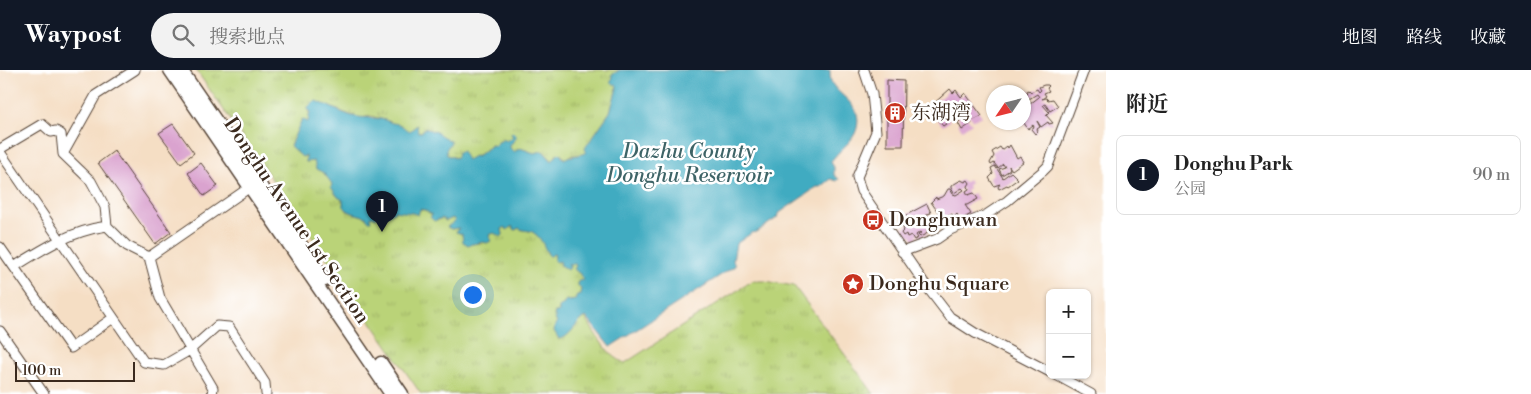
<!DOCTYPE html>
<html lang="zh">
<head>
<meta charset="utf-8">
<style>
	body { margin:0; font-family:"Libre Bodoni","Noto Serif SC",serif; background:#f2f2f2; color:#222 }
	.controls { position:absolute; right:15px; bottom:15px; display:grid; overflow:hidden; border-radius:8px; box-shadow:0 1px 4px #0004 }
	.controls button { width:45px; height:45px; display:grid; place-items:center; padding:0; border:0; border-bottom:1px solid #e0e0e0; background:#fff; color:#222; font:25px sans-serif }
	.compass { position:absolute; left:986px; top:15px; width:45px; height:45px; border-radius:50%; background:#fff; box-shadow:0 1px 4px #0004; rotate:235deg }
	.scale { position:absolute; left:15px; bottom:12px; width:120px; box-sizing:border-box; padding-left:5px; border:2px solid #3b2a1e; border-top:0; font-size:14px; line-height:18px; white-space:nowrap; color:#3b2a1e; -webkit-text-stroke:4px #fff; paint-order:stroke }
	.you { position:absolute; left:472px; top:224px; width:18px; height:18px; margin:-12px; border:4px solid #fff; border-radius:50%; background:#1a73e8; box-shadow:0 0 0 8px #1a73e833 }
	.badge { display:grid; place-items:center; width:32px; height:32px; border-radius:50%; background:#111827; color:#fff; font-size:16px; font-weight:700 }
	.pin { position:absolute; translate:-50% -41px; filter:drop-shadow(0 1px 2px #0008) }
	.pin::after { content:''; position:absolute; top:26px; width:18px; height:15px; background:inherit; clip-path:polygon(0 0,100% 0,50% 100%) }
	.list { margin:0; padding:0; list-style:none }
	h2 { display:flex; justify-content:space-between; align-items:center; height:65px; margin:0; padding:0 20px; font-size:21px }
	h2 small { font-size:16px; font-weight:400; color:#767676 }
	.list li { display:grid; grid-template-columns:32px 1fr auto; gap:15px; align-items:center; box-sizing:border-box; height:80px; margin:0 10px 10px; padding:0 10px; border:1px solid #e0e0e0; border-radius:8px }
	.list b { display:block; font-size:19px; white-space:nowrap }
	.list p { margin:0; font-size:16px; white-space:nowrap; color:#767676 }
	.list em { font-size:16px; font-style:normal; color:#767676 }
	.icon { flex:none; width:28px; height:28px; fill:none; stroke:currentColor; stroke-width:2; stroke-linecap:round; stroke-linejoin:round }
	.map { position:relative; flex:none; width:1106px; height:324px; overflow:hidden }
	header { display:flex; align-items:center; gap:30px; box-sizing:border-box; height:70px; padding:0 25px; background:#111827; color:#fff }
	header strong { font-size:24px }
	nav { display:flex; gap:28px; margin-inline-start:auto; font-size:18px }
	.search { width:350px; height:45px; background:#f2f2f2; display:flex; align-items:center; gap:12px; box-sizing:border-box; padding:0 18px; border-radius:28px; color:#767676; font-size:19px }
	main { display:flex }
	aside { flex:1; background:#fff }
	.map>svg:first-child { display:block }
	.park { fill:url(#park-tufts); stroke:#7a7e4b }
	.water { fill:#41abc1; stroke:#3e6a70 }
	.building { fill:#daa3cf }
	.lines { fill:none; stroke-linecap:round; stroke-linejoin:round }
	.street-casing { stroke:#574537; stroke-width:11 }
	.secondary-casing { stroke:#574537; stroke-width:15 }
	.street { stroke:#fff; stroke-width:9 }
	.secondary { stroke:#fff; stroke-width:12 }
	.labels { text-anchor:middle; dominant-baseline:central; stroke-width:5; stroke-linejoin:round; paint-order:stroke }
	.poi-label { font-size:20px; fill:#3b2a1e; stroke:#fff; text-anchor:start }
	.street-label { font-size:20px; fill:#3b2a1e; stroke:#fff }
	.water-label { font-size:21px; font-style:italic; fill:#3e6467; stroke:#fff }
</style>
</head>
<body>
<header>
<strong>Waypost</strong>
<div class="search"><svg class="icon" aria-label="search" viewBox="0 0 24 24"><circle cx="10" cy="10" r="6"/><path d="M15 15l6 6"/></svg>搜索地点</div>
<nav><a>地图</a><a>路线</a><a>收藏</a></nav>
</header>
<main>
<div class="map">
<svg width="1106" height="324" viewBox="0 0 1106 324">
	<defs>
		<pattern id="park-tufts" width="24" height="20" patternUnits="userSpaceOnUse" patternTransform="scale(1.25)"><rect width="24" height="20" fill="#bad378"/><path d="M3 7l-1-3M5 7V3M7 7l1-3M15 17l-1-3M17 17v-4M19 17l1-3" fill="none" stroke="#a1b567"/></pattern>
	</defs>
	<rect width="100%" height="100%" fill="#fff"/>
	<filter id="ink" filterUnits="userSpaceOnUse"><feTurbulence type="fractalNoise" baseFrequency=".02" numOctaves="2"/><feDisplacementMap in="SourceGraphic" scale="10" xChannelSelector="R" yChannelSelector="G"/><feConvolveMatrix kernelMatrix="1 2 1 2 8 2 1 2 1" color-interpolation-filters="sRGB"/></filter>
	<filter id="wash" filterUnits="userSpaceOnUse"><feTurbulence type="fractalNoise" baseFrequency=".0096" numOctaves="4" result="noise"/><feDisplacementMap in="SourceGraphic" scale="20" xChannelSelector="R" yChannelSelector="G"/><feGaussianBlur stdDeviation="1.12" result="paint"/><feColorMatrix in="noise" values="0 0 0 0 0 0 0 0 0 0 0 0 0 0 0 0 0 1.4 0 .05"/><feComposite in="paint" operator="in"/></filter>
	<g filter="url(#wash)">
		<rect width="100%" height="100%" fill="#f5dec4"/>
		<path class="park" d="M196 0H620L613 7 617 18 610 42 592 68 586 82 581 85H571L565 89 561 84H557L553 91 543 81 534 83 520 78 514 82 510 78V75L515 70 513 65 512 68C507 72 497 77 491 75L476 87 474 86 467 91 447 85 436 62 424 58 422 62H418L414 57 410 62 388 51 371 46 361 48 350 45 323 34 309 36 307 39C310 43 310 48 308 52L302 50 290 76 303 87 306 85V92L314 91C318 100 330 106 332 114 334 121 333 122 339 128H341L347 141 366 147 369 151V147L372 146 374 147 378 143C386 144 389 141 396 141 403 140 412 142 418 144L420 139 428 141 438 150 442 148 446 151 453 148 455 151 451 159 459 158 456 162 462 163C463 178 481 173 490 171L489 165 494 162 503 165 502 159 505 157 508 160 512 155 515 160 519 158C524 162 529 159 534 163 543 168 545 178 550 186L554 184 561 194 575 193 576 196 574 199 581 205 583 210 578 211V215L581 219 580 224 576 227 577 230 569 231 566 230 564 234 559 237V242H555L554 245 557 247 555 249 558 253 555 255 556 258 568 263 585 247C595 263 607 286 625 293L752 211H765L794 216 874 324H421Z"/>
		<path class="water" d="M620 0H830C830 5 830 11 833 15 844 30 862 35 857 58 854 72 838 80 831 92L834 97V105L839 109 837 111 831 109 821 117H817L778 144 777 148 755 163 753 162 736 174 733 190 735 196 610 277 586 247C576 252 569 269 559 269L554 261 555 255 557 253 555 249 557 247H554L555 242H559V237L564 234 566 230 569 231 576 230V226L580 224 581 219 578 215V211L583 210 581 205 574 199 576 196 575 194H571V196L568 194 570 198 567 200 560 195 561 194 560 191 558 192 554 191 555 184H553L550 187C544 179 543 169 534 163 529 159 524 162 519 158L515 160 512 156 507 160 505 157 502 159 503 165 501 167 494 163 489 165 491 171 487 173 482 172 468 175 463 172 462 164 456 162 459 158 451 159 447 157 455 151 453 148 446 151 442 148 434 151 430 147 432 145 425 140 420 139 418 145C410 141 403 143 395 141L387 146 378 143 376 148 373 146 370 147 371 151H369L366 147C356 143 342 143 343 130L338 127 331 117 332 114 324 103 316 99 314 91 306 92V85L302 87 290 76 302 49 308 52 310 42 307 39 312 33 316 31C328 35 339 42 352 46 365 49 378 46 390 52 394 54 397 53 401 55 405 58 406 60 410 61L417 55 418 62H422L424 58 436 62 451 72 446 80 447 85 455 88 457 87 458 82 462 81 467 90 474 86 476 87 492 75 495 76 497 73 504 69 506 71 513 67 511 64 512 62 516 65V68L510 75V78L514 82 520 78 534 83 543 81 552 91 559 83 564 89C572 84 579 87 586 82L585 78 610 42 617 18 616 15 611 13V10L613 8 611 5Z"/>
		<g id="blocks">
			<path class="building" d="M887 10 904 11 903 76H887Z
				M1044 15H1048L1049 16 1047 18 1049 21 1044 23 1046 26 1042 29 1046 28 1048 30 1053 29 1058 36 1050 41 1045 34 1043 35 1049 42 1046 45 1053 53 1049 54 1048 52 1041 57 1037 51 1040 57 1037 59 1038 61 1035 64 1031 59 1034 57 1033 55 1028 59 1024 53V42L1026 40 1024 36V31L1027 30 1030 34 1039 27 1037 24 1029 29 1028 27 1024 30V28L1026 27 1025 25 1028 24 1027 21 1029 20 1031 22 1037 19 1039 22 1041 20 1039 17Z
				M950 19 953 23 956 20 961 27 965 23 982 46 974 50 968 45 966 47 972 53 962 60 958 53 960 51 958 48 960 46 959 45 957 47 955 44 948 49 950 51 943 56 937 49 944 43 943 42 940 44 936 43 931 36Z
				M173 54 194 83 181 93 159 63Z
				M1010 75 1017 88 1020 86 1023 92 1012 100 1009 96 1010 100 1002 105 999 99 1005 97 1003 94 998 98 994 93 991 95 990 93 994 86 992 82 1000 77 1002 80 1007 76 1008 78Z
				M114 81 171 162 155 174 98 93Z
				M201 93 218 116 204 126 188 103Z
				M995 96 1003 108 1011 102 1018 109 1008 116 1007 115 999 119 998 117 1000 114 994 116 989 108 993 104 991 98Z
				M961 110 965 112 968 110 970 113 968 116 969 119 966 121 968 125 974 123 978 129 967 135H965L971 144 960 150 957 144 955 146 956 148 953 150 951 147 953 145 952 144 943 149 938 144 940 143V141L938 142 931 132 936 127V129L944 126 948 119H950L953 124 956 125 964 120 962 118 954 123 951 118V116Z
				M927 134 931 143 927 144 928 147H933L938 156 931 161 929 159 927 160 928 163 920 167 918 165 921 163 920 162 916 165 918 168 914 170 911 165 907 167 906 164 903 166 901 163 904 160 902 155 905 158 910 153 906 145Z"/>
		</g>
	</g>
	<g filter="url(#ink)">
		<use href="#blocks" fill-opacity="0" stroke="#574537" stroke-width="1"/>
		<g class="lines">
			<g class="street-casing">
				<path id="street" d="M864 0 872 24 876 62 857 107 861 121 927 217 950 247 975 263 1050 302
					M0 79 42 54 51 62 56 61 61 64 63 84 96 25 135 0
					M0 82 144 292 164 295 190 280 217 256 229 257 265 313 266 324
					M107 156 127 176 149 187
					M0 177 14 197C44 178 71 161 107 156L105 137 91 111 63 84
					M902 182 937 169 950 160 986 145 1007 131 1043 101 1048 96 1084 0
					M14 197 71 278 113 248
					M0 261 44 324
					M1056 305 1091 324
					M212 324 213 318 160 228 149 187 253 115"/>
			</g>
			<g class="secondary-casing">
				<path id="secondary" d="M170 0 391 324
					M181 0 325 210
					M381 293 402 324"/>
			</g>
			<use href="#street" class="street"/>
			<use href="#secondary" class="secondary"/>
		</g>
	</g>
	<defs>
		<g id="building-disc" transform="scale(1.125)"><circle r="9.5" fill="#c8321e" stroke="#fff"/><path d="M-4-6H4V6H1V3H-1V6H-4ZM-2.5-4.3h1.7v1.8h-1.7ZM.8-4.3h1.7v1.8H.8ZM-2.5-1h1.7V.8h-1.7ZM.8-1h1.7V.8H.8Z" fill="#fff"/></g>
		<g id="bus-disc" transform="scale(1.125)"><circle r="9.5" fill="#c8321e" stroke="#fff"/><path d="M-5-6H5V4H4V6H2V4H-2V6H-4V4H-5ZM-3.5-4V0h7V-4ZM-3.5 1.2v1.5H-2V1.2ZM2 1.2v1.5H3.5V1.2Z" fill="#fff"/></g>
		<g id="sight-disc" transform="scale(1.125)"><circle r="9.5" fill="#c8321e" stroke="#fff"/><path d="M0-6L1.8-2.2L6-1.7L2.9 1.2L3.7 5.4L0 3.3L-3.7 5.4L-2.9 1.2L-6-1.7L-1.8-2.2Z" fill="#fff"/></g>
	</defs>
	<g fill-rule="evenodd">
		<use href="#building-disc" x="895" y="43"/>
		<use href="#bus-disc" x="873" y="150"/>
		<use href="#sight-disc" x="853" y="214"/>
	</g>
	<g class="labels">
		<g class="poi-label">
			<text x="911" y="43">东湖湾</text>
			<text x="889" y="150">Donghuwan</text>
			<text x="869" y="214">Donghu Square</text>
		</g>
		<g class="street-label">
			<text transform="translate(296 151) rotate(56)">Donghu Avenue 1st Section</text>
		</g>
		<g class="water-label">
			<text x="689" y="82">Dazhu County<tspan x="689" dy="24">Donghu Reservoir</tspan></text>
		</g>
	</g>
</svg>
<div class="controls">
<button>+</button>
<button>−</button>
</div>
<svg class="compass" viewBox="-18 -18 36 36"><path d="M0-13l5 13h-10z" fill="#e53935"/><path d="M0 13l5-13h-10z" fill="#767676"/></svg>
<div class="scale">100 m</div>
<div class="you"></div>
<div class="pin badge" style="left:382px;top:162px">1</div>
</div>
<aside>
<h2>附近<small></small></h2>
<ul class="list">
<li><span class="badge">1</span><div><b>Donghu Park</b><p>公园</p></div><em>90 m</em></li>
</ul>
</aside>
</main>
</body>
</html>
